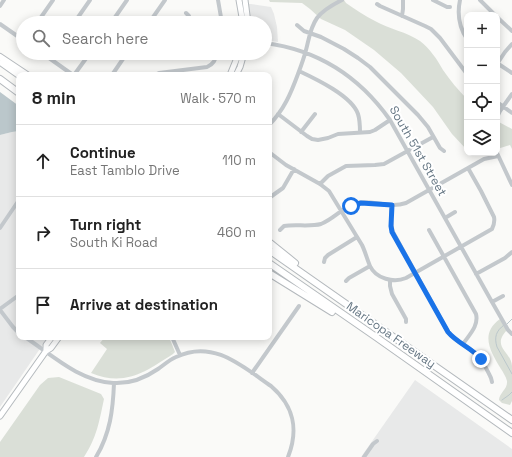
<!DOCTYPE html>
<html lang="en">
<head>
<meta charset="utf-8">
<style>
	body { margin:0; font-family:"Space Grotesk",sans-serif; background:#f2f2f2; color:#222 }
	.controls { position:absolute; right:12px; top:12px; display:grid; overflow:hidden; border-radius:8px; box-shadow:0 2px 10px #0003 }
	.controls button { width:36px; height:36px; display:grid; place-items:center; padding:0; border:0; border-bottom:1px solid #e0e0e0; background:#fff; color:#222; font:20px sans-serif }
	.stop { position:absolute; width:12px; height:12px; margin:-9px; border:3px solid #1a73e8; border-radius:50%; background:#fff }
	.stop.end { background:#1a73e8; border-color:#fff; box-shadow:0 1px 4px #0008 }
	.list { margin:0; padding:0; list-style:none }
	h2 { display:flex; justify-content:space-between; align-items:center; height:52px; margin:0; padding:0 16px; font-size:17px }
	h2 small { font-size:13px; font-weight:400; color:#767676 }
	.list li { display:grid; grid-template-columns:26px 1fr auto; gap:12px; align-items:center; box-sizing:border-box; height:72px; padding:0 16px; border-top:1px solid #e0e0e0 }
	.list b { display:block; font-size:15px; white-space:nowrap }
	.list p { margin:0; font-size:13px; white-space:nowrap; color:#767676 }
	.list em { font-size:13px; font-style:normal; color:#767676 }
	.icon { flex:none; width:22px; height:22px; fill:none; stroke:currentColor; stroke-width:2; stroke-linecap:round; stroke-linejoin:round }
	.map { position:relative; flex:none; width:512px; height:457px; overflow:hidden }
	.search { position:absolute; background:#fff; box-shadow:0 2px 10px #0003; left:16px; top:16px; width:256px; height:44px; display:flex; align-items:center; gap:10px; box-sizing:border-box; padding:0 14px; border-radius:22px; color:#767676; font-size:15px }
	.panel { position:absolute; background:#fff; box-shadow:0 2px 10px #0003; left:16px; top:72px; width:256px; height:268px; border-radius:8px }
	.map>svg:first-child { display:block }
	.built { fill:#e8e9e9 }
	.green { fill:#dadfd7 }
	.water { fill:#bbc7cb }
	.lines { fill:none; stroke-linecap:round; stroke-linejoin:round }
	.stream { stroke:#bbc7cb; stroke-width:1 }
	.major-casing { stroke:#b5babe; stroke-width:7 }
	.highway-casing { stroke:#b4b9bd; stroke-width:8 }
	.minor { stroke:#c3c8cc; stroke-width:4 }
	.major { stroke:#fff; stroke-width:5 }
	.highway { stroke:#fff; stroke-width:6 }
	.route { stroke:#1a73e8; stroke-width:5 }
	.labels { text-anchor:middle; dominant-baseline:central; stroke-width:4; stroke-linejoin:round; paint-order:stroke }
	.street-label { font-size:12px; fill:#657683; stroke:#fff }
</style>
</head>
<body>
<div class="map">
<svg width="512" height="457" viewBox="0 0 512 457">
	<rect width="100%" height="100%" fill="#fafaf8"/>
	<path class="built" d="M248 4H251L271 7 274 14 277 27 278 42 265 40V23H250Z
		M19 131V337H48L0 407V135L12 132Z
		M415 380 512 449V457H361Z"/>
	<path class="green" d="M269 0H344L346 3C355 9 365 16 375 21 389 29 407 32 420 41 430 49 437 59 443 70 450 80 458 90 467 99V150L452 134 433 107 401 73 374 50 345 30 321 19 310 9 302 3 270 2Z
		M497 121 512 129V149L510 145 497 149Z
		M500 319 507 330C491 347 511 351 512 366 512 378 512 390 512 401L510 405 502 403 499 400C499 393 508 389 507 381 506 377 503 372 501 369 491 352 479 334 500 319Z
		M105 337H169L175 352 173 354C145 372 125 387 91 373L107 349 100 343Z
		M59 377 101 394 104 399C99 422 97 437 84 457H0V442L40 385 48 378Z"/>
	<path class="water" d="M0 92 19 106V131L12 132 0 135Z"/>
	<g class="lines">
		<path class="stream" d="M507 324 512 319
			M504 325C496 331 494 337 497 347L512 374
			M502 400 509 395 512 392"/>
		<g class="major-casing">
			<path id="major" d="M239 0 243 23
				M245 0 248 23
				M230 75 239 53
				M236 75 240 67 244 53
				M46 351V345L52 337
				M0 416 46 351 51 348 59 337"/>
		</g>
		<g class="highway-casing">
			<path id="highway" d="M0 57 27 75
				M2 63 19 75
				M0 79 19 93
				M269 242 295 263
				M269 250 512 420
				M269 263 376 337 512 433
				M269 273 332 312"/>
		</g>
		<path class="minor" d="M218 0 222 23
			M433 0 447 7H450
			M460 0C457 14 459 27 467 39
			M480 0 495 15
			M377 4 380 6 425 26 431 29 440 38 467 74
			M0 6 4 0
			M186 13 189 16 190 23
			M402 16 403 9V0
			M497 17 512 31
			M37 23 53 0
			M74 23 90 0
			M111 23 127 0
			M149 23 165 0
			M0 24 23 40
			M297 25 304 31 321 37 344 49 358 58 370 67 418 115 428 127 440 148 444 151
			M265 43C319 50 359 76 390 120L492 302 508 330 512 334
			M42 53 73 75
			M49 58 53 53
			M497 63 512 73
			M497 64 505 52 512 44
			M299 71C316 79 352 96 358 114 360 120 360 127 360 133
			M74 75 90 53
			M112 75 127 53
			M155 75 159 73 207 67C214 64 215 60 217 53
			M497 102 512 113
			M278 114 307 136 312 139 318 140 328 138 338 134 370 132 375 130 390 120
			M497 117 500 111 512 94
			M269 125C284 110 291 93 298 74 301 66 304 58 306 50 309 39 310 28 317 18 323 10 332 5 342 0
			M301 132 315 114
			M269 152 286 165 320 184 329 191 362 245C365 251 367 259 370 266 376 279 394 283 406 278L492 229C494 225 495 222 494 217L481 191 468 168
			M497 153 512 185
			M320 184 328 176 346 166 375 165 384 164 433 137
			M269 198 283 188 294 169
			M392 205C391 215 390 223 393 232L448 332C455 341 467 346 476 354 483 360 487 370 491 378L492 382
			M445 218 455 212
			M0 228 19 200
			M280 230 284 226C295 224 310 227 321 224 334 219 343 207 356 203 372 199 388 209 406 203L484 159 498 156
			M429 230 476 314C479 326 469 335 463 344
			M324 262 325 258 328 255 357 237
			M476 274 505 258 512 252
			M390 280V286L392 294 406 319V322
			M346 281 349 278 370 266
			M492 302 503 296
			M0 309 19 295
			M0 310 13 327 19 333
			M25 337C52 355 79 381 113 383 129 384 145 378 158 369 164 365 169 360 176 357 213 339 242 366 271 386 294 406 299 429 288 457
			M172 337 180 355
			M252 373 299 306
			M96 457C110 434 113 410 114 383
			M364 457 373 444 377 441"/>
		<use href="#major" class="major"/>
		<use href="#highway" class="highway"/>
	</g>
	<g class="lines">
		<path class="route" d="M351 206 361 203 392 205 391 226 392 232 448 332C457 343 472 348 481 359"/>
	</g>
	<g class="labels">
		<g class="street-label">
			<text transform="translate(418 151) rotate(60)">South 51st Street</text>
			<text transform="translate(391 335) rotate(35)">Maricopa Freeway</text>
		</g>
	</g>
</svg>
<div class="controls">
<button>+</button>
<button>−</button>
<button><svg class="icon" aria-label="locate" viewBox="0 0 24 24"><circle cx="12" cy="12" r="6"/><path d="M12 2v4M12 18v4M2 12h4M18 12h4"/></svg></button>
<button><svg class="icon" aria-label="layers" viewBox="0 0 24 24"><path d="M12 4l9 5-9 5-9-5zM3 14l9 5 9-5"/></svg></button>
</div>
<div class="stop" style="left:351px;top:206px"></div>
<div class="stop end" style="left:481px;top:359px"></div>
<div class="search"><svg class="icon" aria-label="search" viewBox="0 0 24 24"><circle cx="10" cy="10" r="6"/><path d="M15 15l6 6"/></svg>Search here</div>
<section class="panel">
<h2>8 min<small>Walk · 570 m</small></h2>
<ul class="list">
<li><svg class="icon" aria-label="ahead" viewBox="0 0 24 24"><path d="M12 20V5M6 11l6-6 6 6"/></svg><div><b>Continue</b><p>East Tamblo Drive</p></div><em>110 m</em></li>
<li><svg class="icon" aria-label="right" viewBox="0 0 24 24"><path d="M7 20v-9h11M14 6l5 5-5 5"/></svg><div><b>Turn right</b><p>South Ki Road</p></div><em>460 m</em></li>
<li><svg class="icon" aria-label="arrive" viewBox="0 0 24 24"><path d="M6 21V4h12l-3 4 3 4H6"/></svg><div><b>Arrive at destination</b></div></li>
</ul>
</section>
</div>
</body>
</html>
